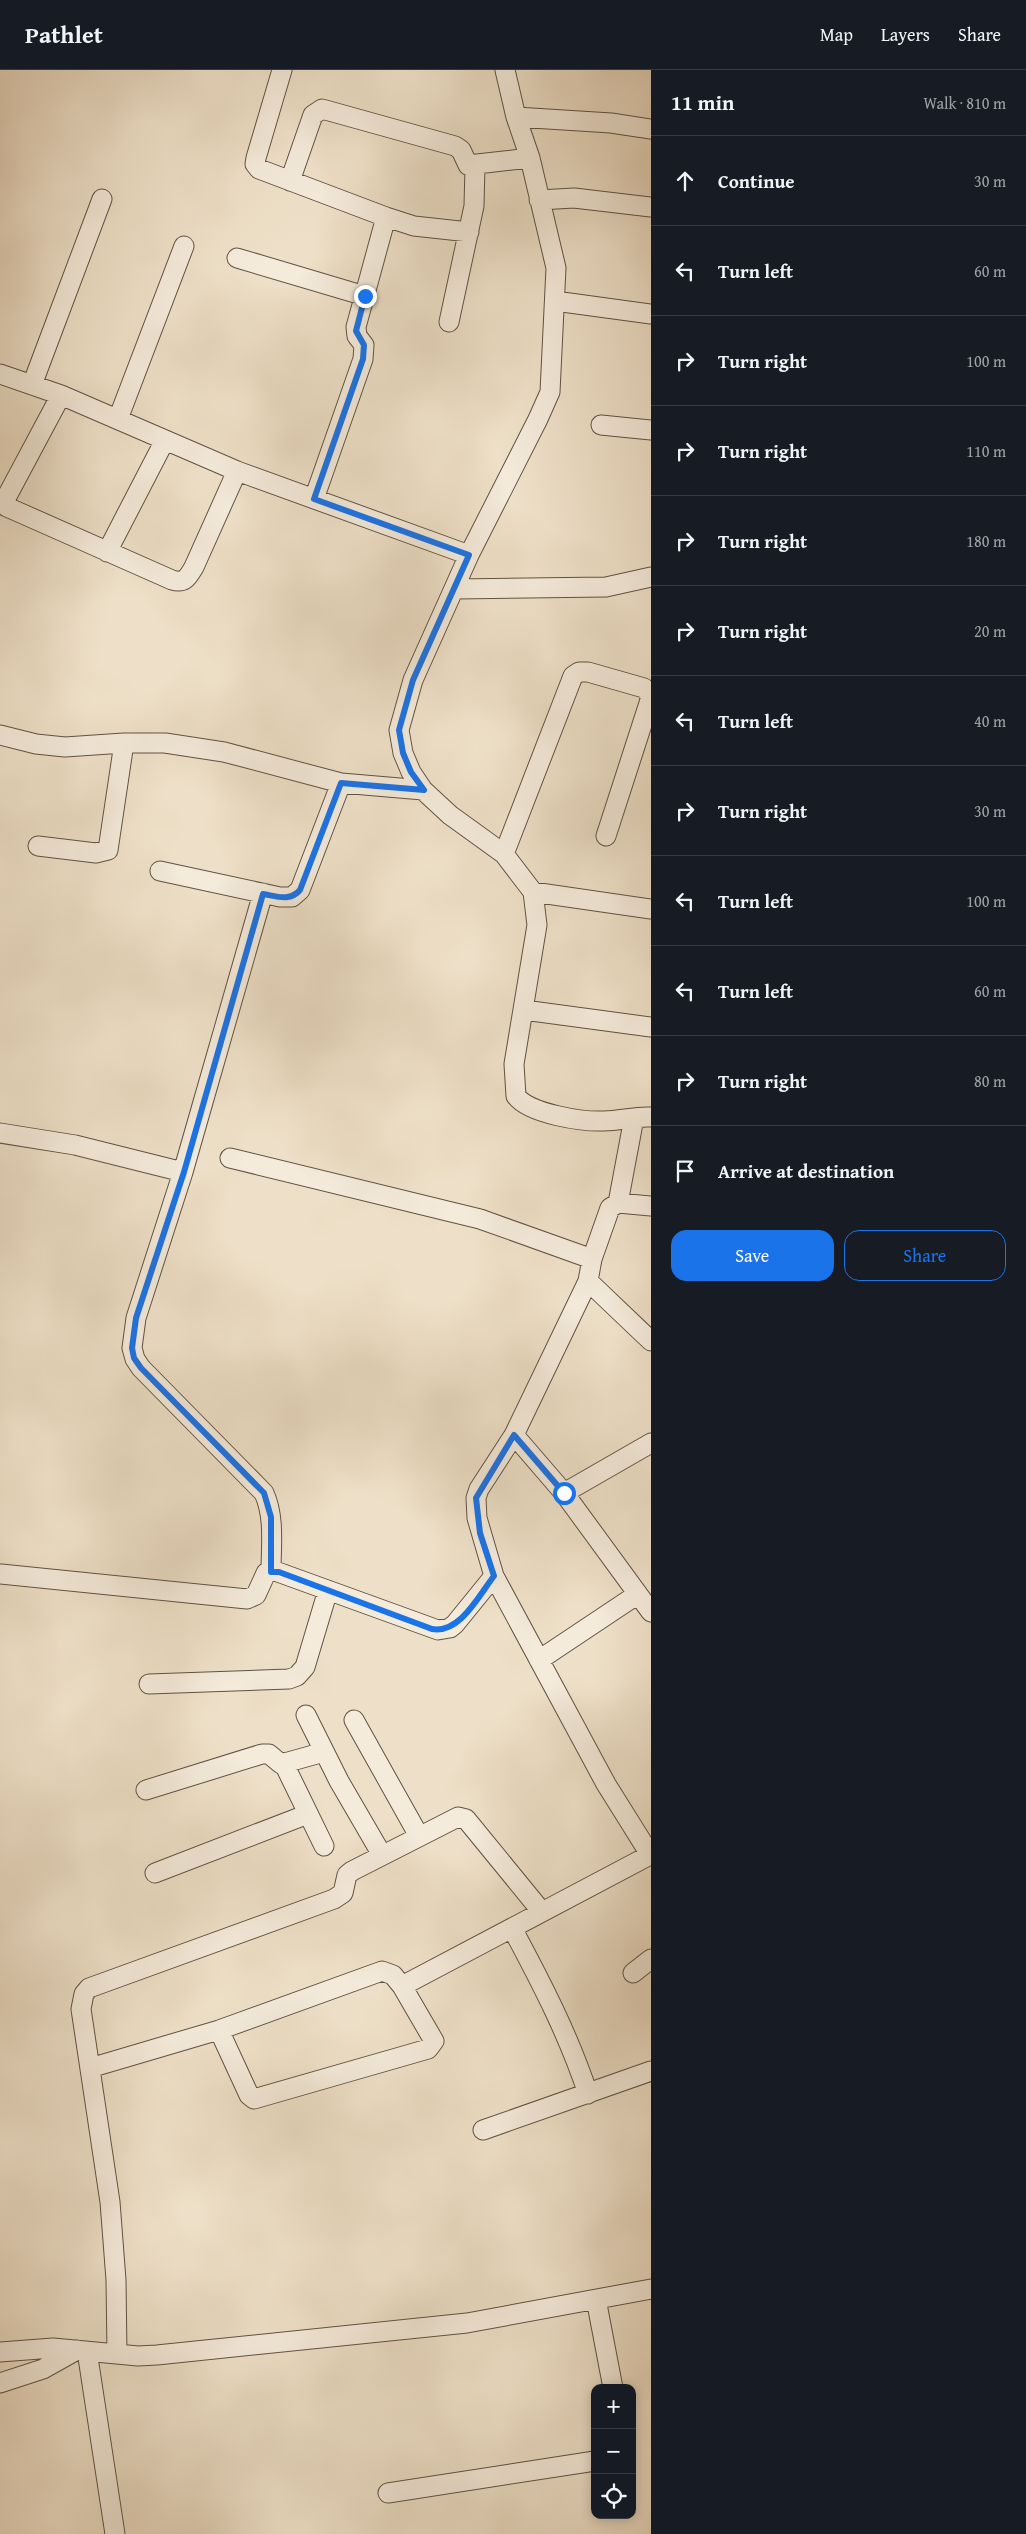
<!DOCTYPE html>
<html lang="en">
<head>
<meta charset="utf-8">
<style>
	body { margin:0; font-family:"Gentium Book Plus",serif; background:#242831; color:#f1f3f6 }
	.controls { position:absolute; right:15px; bottom:15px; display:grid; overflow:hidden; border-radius:10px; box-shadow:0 2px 12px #0003 }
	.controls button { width:45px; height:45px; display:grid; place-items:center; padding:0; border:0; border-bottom:1px solid #363941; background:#171b24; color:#f1f3f6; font:25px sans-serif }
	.stop { position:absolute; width:15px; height:15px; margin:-11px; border:4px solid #1a73e8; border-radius:50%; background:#fff }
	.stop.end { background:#1a73e8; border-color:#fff; box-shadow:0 1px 5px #0008 }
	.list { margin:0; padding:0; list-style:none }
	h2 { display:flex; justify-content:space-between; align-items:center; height:65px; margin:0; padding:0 20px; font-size:21px }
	h2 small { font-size:16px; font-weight:400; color:#9ea1a6 }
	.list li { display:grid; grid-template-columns:32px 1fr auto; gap:15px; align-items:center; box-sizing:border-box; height:90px; padding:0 20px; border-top:1px solid #363941 }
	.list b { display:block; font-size:19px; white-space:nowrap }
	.list em { font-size:16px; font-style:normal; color:#9ea1a6 }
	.actions { display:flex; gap:10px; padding:15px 20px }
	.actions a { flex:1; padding:11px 0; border:1px solid #1a73e8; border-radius:15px; text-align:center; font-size:18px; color:#1a73e8 }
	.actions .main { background:#1a73e8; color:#fff }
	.icon { flex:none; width:28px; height:28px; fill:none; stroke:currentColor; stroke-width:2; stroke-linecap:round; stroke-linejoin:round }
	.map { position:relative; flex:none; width:651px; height:2464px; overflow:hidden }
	header { display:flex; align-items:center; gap:30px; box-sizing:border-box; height:70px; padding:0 25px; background:#171b24; border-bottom:1px solid #363941 }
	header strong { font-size:24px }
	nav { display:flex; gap:28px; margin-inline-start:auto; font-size:18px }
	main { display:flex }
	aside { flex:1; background:#171b24 }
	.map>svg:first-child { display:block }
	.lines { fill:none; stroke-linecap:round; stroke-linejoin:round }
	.minor-casing { stroke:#605243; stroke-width:21 }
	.minor { stroke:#f4ebdb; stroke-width:19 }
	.route { stroke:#1a73e8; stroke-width:6 }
</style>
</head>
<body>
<header>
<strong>Pathlet</strong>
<nav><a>Map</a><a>Layers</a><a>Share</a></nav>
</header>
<main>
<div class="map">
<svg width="651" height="2464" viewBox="0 0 651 2464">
	<rect width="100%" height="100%" fill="#eee0c8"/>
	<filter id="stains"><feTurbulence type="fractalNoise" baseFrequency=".004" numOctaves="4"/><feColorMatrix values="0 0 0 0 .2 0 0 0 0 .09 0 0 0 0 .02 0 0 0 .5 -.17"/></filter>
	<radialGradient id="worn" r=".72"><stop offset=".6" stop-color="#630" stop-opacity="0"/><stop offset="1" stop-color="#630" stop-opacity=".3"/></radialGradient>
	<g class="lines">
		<g class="minor-casing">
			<path id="minor" d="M282 0 256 88 255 94 259 99 386 147 414 156 469 162
				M505 0 516 47 530 88 556 198 550 322 538 349 469 485 413 610 399 660 403 683 411 702 423 720 450 745 504 784 533 822 537 855 514 994 516 1026C529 1044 583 1052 604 1051 620 1051 635 1046 651 1047
				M516 47 611 53 651 59
				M290 111 313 45 322 39 455 76 461 80 468 95 530 88
				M539 130 574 128 651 137
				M237 188 365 226
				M555 231 651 244
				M449 252 474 136 475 96
				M0 304 61 325 237 401 469 485
				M32 315 102 129
				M61 325 6 428 7 437 172 510C185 514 188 507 194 497L237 401
				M118 349 184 176
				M601 355 651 360
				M314 429 363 289 364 275 357 266 356 257 386 147
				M107 482 165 370
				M456 519 606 517 651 507
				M0 665 36 674 65 677 124 673H165L224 682 341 713 423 720
				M606 766 651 627
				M38 776 96 783 108 780 124 673
				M504 784 573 606 579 602H588L644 618 651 626
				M160 801 280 827H292L300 820 341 713
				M533 822 651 839
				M263 823 183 1102 136 1248 132 1278 135 1289 141 1298 264 1423C275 1447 271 1476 271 1502
				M524 940 651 957
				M0 1063 75 1075 183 1102
				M230 1088 480 1149 592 1189
				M618 1133 634 1048
				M651 1136 618 1133 610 1138 592 1189 588 1211 514 1365 479 1419 476 1428 477 1448 494 1506 606 1714 651 1786
				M588 1211 651 1271
				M514 1365 564 1423 651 1542
				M564 1423 651 1373
				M1 1504 247 1529 256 1525 266 1503 275 1501 438 1560 450 1558 455 1554 494 1506
				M539 1590 638 1524
				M149 1614 289 1609 297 1606 305 1597 328 1520
				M306 1645 339 1711 382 1785
				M354 1650 419 1766
				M284 1694 324 1776
				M146 1720 262 1684H269L281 1694 324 1682
				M155 1803 308 1744
				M512 1858C541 1912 569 1966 588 2024
				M633 1903 651 1889
				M402 1916 650 1785
				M90 1998 219 1960 382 1901 393 1905 402 1916 434 1971 428 1979 254 2029 249 2025 219 1960
				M483 2060 651 2001
				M596 2229 613 2318
				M87 2281 115 2464
				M0 2282 53 2278 138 2286 157 2285 467 2253 651 2219
				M117 2284 116 2210 110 2132 81 1939 84 1924 89 1918 334 1829 343 1823 347 1805 352 1801 458 1747 466 1749 542 1842
				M0 2313 43 2299 77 2280
				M388 2423 595 2391"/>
		</g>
		<use href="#minor" class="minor"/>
	</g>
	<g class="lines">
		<path class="route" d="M365 226 356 261 364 275 363 289 314 429 469 485 413 610 399 660 403 683 411 702 424 720 341 713 300 820C290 832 276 826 263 824L184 1102 136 1248 132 1278 134 1288 141 1298 264 1423 271 1447V1502H279L432 1559C460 1564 479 1525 494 1506L480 1463 476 1428 514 1365 564 1423"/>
	</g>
	<rect width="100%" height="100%" filter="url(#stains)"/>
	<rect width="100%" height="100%" fill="url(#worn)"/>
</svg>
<div class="controls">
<button>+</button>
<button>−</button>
<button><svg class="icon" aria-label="locate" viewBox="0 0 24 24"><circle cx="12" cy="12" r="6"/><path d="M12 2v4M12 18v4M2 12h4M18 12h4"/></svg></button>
</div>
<div class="stop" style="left:564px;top:1423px"></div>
<div class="stop end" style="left:365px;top:226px"></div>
</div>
<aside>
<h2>11 min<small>Walk · 810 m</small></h2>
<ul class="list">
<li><svg class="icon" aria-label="ahead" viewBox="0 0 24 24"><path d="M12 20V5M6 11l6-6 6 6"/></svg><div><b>Continue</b></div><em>30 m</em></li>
<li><svg class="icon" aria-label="left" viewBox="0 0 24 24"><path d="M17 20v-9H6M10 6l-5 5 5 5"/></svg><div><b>Turn left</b></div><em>60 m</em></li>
<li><svg class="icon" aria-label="right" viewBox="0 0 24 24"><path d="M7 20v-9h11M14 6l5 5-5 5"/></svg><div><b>Turn right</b></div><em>100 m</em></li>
<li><svg class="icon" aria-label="right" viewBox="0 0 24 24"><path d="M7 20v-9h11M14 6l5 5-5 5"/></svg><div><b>Turn right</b></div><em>110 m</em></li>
<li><svg class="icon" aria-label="right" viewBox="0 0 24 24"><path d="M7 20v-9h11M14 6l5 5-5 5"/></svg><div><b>Turn right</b></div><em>180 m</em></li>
<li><svg class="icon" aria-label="right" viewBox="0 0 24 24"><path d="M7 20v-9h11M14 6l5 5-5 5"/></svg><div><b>Turn right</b></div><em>20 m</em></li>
<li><svg class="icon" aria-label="left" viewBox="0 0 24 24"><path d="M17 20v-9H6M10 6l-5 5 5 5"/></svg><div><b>Turn left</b></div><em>40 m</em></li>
<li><svg class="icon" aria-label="right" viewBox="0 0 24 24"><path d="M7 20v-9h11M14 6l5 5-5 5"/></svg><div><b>Turn right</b></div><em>30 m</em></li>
<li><svg class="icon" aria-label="left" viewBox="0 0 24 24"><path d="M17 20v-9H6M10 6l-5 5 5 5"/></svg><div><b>Turn left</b></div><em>100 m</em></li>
<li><svg class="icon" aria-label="left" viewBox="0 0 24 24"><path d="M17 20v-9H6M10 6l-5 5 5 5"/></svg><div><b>Turn left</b></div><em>60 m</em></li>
<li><svg class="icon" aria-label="right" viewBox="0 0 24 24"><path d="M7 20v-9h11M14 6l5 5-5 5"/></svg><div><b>Turn right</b></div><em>80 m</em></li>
<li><svg class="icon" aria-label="arrive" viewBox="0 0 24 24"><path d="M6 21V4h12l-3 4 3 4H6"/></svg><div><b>Arrive at destination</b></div></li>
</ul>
<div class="actions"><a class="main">Save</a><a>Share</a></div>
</aside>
</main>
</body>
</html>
